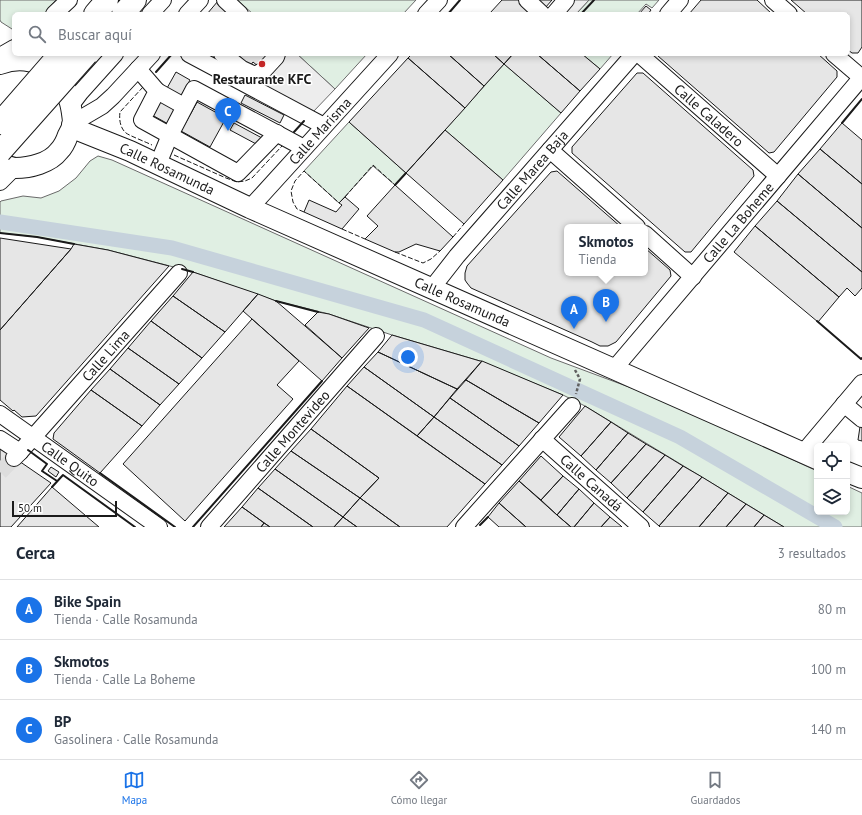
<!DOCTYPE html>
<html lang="es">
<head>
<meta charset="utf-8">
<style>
	body { margin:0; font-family:"PT Sans",sans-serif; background:#f2f2f3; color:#1f2937 }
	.controls { position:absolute; right:12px; bottom:12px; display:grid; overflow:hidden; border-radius:6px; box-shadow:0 2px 6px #0003 }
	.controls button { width:36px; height:36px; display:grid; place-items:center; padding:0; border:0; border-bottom:1px solid #e0e1e3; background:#fff; color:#1f2937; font:20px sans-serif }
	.scale { position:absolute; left:12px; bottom:10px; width:105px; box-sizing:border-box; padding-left:4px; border:2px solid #1a1a1a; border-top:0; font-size:11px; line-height:14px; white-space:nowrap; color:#1a1a1a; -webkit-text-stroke:3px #fff; paint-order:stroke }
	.you { position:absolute; left:408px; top:357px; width:14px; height:14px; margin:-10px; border:3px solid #fff; border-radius:50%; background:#1a73e8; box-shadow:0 0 0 6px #1a73e833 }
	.badge { display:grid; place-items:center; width:26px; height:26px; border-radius:50%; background:#1a73e8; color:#fff; font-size:13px; font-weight:700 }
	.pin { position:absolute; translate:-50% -33px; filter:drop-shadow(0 1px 2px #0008) }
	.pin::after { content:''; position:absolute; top:21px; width:14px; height:12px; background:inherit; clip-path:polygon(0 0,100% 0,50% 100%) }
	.popup { position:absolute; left:564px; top:224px; width:84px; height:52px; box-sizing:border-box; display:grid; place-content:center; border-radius:6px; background:#fff; filter:drop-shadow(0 1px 3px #0005); font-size:13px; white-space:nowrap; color:#747a83 }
	.popup b { font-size:15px; color:#1f2937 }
	.popup::after { content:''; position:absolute; left:50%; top:100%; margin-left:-8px; border:8px solid transparent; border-top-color:#fff }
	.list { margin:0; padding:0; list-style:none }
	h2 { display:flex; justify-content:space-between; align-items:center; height:52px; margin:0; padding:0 16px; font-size:17px }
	h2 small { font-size:13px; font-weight:400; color:#747a83 }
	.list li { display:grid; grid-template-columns:26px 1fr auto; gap:12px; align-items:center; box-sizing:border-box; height:60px; padding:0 16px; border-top:1px solid #e0e1e3 }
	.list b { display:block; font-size:15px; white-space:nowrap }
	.list p { margin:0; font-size:13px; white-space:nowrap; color:#747a83 }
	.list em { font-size:13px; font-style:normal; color:#747a83 }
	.icon { flex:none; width:22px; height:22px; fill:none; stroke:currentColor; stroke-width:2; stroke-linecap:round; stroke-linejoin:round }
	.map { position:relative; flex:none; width:862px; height:527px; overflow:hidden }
	.search { position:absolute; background:#fff; box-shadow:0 2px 6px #0003; left:12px; right:12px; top:12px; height:44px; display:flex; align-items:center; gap:10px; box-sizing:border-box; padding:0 14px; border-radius:6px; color:#747a83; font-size:15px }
	.sheet { height:232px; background:#fff }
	nav { display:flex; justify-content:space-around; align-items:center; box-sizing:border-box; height:56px; border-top:1px solid #e0e1e3; background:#fff; font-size:11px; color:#747a83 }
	nav a { display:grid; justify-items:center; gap:2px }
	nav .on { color:#1a73e8 }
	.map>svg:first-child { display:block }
	.green { fill:#e0efe3; stroke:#6a6a6a }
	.parking { fill:#ededed; stroke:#6a6a6a }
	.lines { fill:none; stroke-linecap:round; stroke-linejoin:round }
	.canal { stroke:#c6d2dc; stroke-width:15 }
	.building { fill:#e6e6e6; stroke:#1a1a1a }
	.minor-tunnel { stroke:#ddd; stroke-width:16; stroke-dasharray:16 8; stroke-linecap:butt }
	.minor-casing { stroke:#1a1a1a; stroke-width:18 }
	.major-casing { stroke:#1a1a1a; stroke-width:22 }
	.highway-casing { stroke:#1a1a1a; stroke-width:24 }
	.path { stroke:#5f5f5f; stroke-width:2.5; stroke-dasharray:3 2; stroke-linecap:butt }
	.minor { stroke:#fff; stroke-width:16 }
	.major { stroke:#fff; stroke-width:20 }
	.highway { stroke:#fff; stroke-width:22 }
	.highway-bridge-casing { stroke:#1a1a1a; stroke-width:24; stroke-linecap:butt }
	.highway-bridge { stroke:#fff; stroke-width:22 }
	.fence { stroke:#1a1a1a; stroke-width:1; stroke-dasharray:5 2; stroke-linecap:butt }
	.wall { stroke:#1a1a1a; stroke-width:2 }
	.poi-dot { fill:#c62828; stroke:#fff; stroke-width:1.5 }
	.labels { text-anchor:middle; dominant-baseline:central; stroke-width:3; stroke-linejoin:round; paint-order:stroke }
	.poi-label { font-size:14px; font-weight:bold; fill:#1a1a1a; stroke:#fff }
	.street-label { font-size:14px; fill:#1a1a1a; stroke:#fff }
</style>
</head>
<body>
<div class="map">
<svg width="862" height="527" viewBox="0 0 862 527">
	<rect width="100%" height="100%" fill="#fff"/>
	<path class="green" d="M0 0H56L44 14H14V29H12L1 22 0 20Z
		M237 0H416L403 14H253Z
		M589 0H659L652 8 646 4 637 14H576Z
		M297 54H367L335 89Z
		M582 54H613L600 69Z
		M504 64 561 113 503 180 445 130Z
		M349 122 406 173 395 185 373 166 339 203 304 171Z
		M98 156 112 160 551 358 653 396 765 447 817 471V512H847V486L862 493V527H784L585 406 563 395 480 361 392 335 329 314 276 301 193 272 108 250 37 237 0 233V202L1 201 23 196 41 198 59 191 76 178 90 161Z"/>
	<path class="parking" d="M573 0H589L576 14H560Z
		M286 54H297L335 89 313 112 259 83Z"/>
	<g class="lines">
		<path class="canal" d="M0 222 172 248 424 320 680 437 835 527"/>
	</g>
	<path class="building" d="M502 0H520L536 14H491L490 13Z
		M535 0H552L545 8Z
		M701 0H757L772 14H689Z
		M791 0H862V47L858 53H852L848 50V14H807Z
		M218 1 232 14H207Z
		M646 6 651 10 648 14H639Z
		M237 54H271L259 67 253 62 250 66Z
		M412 54H448L484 86 465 108 408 58Z
		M448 54H493L504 64 484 86Z
		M493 54H513L504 64Z
		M513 54H537L580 91 561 113 504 64Z
		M537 54H582L600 69 580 91Z
		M658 54H818L837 71V77L774 152 769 153 658 56Z
		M408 58 465 108 406 173 349 122Z
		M176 72 190 80 182 94 197 102 181 131 152 115Z
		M637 73H643L753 170 754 176 691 252H685L572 153V147Z
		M245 95 284 115 280 123 241 103Z
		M197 102 226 118 210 147 181 131Z
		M234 123 262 138 258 145 230 130Z
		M842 123 862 140V184L820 149Z
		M445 130 503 180 464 224 406 173Z
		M820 149 862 184V228L798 174Z
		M557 171 621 227H567V273H645V248L670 270 671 276 616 342 608 346H600L592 342 471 288 467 283 465 280V273L467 266 551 172Z
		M798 174 862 228V272L777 201Z
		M395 185 453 237 440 251 416 244 399 252H395L365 239 378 226 367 216Z
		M345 197 359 209 342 229 304 212 309 200 336 212 342 205 339 203Z
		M777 201 862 272V288L855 296 847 288 839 297 755 226Z
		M755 226 839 297 818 322 734 252Z
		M0 238 71 249 0 330Z
		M74 244 108 250 169 266 36 416 22 417 14 410 13 411 0 400V330L71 249Z
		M193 272 258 294 225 332 173 296Z
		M258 294 276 301 342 358 322 381 243 311Z
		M173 296 225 332 202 358 151 321Z
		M318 312 329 314 369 328 342 358 305 325Z
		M252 319 299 361 277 385 293 399 185 521 123 464Z
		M151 321 202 358 179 384 128 348Z
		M392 335 480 361H482L457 389 378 352Z
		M128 348 179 384 160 405 110 369Z
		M378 352 457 389 434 417 364 367Z
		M482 361 563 395 539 423 466 380Z
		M364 367 434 417 417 436 347 386Z
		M110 369 160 405 142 426 91 390Z
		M466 380 539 423 519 446 450 398Z
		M347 386 485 484 447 527H400L360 498 379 478 311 429Z
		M91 390 142 426 100 473 53 439 54 433Z
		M450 398 519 446 502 465 434 417Z
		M585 406 611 422 581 456 559 437Z
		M434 417 502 465 485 484 417 436Z
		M861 420H862V441L858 440Z
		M611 422 628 433 596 470 581 456Z
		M311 429 379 478 360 498 291 451Z
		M628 433 646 444 611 483 596 470Z
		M646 444 665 455 627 498 611 483Z
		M0 448 51 483 11 527H0Z
		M291 451 360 498 343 517 275 469Z
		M665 455 683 466 643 512 627 498Z
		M541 456 563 476 541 500 519 481Z
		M683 466 702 477 659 526 643 512Z
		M51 467 59 472 56 477 48 471Z
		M275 469 343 517 334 527H313L258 488Z
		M563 476 579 489 557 515 541 500Z
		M702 477 728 493 699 527H660L659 526Z
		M519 481 557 515 571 527H526L499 503Z
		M52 487 99 527H17Z
		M258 488 265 493 313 527H270L242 507Z
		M579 489 594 503 574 527H571L557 515Z
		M728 493 746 504 726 527H699Z
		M360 498 400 527H357L343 517Z
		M499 503 526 527H499L488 517Z
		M594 503 610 517 601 527H574Z
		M746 504 764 515 754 527H726Z
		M242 507 249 512 264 523 261 527H224Z
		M764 515 784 527H754Z
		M343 517 357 527H334Z
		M610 517 621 526 622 527H601Z
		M264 523 270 527H261Z"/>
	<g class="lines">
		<path class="minor-tunnel" d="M0 472 14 458"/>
		<g class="minor-casing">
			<g id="minor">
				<path d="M225 0 240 14"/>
				<path d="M527 0 542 14"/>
				<path d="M773 0 789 14"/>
				<path d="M54 14 69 0"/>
				<path d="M150 14 163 0"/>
				<path d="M187 14 200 0"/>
				<path d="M426 14 439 0"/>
				<path d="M554 14 566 0"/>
				<path d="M668 14 680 0"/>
				<path d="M189 54 324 126"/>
				<path d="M222 54 228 58 242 69 255 75 264 70 276 57 277 54"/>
				<path id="s1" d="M639 54 778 176"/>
				<path d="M834 54 862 78"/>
				<path d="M0 56 14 48"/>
				<path d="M138 69 157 91 142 120 238 173 277 133"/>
				<path d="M157 91 184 106"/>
				<path d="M71 105 80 93 115 54"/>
				<path d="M73 123 102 106 113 96 152 54"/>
				<path d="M550 150 637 227"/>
				<path d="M158 164 170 135 194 89 304 148"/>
				<path d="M0 182 14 168"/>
				<path id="s2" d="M250 208 390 54"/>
				<path d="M645 234 693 277"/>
				<path id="s3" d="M432 288 457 256 634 54"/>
				<path id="s4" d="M614 369 862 77"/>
				<path d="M844 404 862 419"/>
				<path id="s5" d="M0 414 159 527"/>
				<path d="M0 439 20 452 14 458"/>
				<path id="s6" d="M542 439 641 527"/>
				<path id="s7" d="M20 452 179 273"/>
				<path d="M803 453 862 383"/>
				<path id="s8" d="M209 527 376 336"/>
				<path d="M464 527 572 406"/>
			</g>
		</g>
		<g class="major-casing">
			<g id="major">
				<path d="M0 64C14 59 29 59 41 66 47 69 55 73 59 78 65 84 67 92 69 100 71 105 73 118 73 124 72 127 70 132 68 135 66 141 63 147 59 151 50 163 30 168 15 168 10 167 5 165 0 164"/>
				<path id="s9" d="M72 125 80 131 130 151 250 208 817 459"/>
				<path d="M847 472 862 478"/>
			</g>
		</g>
		<g class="highway-casing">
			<path id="highway" d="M95 14 107 0
				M123 14 135 0"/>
		</g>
		<path class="path" d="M575 370 580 379 576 394"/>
		<use href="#minor" class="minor"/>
		<use href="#major" class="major"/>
		<use href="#highway" class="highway"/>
		<g class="highway-bridge-casing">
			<path id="highway-bridge" d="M0 123 60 54
				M0 152 87 54"/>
		</g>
		<use href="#highway-bridge" class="highway-bridge"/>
		<path class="fence" d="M143 87 120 112C119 119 120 128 126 133 130 136 146 142 152 145
			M174 155 226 178 237 182 245 181 252 178 282 146
			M345 197 373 165 395 185
			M304 212 297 209 293 202 291 191 295 181 304 171 339 203
			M342 229 365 239
			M453 237 464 224
			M395 252 423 263 431 259 440 251"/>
		<path class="wall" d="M448 14 460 0
			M581 14 594 0
			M156 72 172 54
			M842 123 862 99
			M294 132 304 121
			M395 185 406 173
			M0 233 37 237 74 244
			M182 269 193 272
			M276 301 318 312
			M817 321 861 359 862 358
			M28 450 47 464 42 471 57 481
			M100 473 175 527
			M52 487 63 475 135 527
			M480 525 488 517
			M193 527 322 381"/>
	</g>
	<circle class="poi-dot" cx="262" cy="64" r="4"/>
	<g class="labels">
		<g class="poi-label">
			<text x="262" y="79">Restaurante KFC</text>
		</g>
		<g class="street-label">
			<text stroke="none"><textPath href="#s1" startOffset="93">Calle Caladero</textPath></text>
			<text stroke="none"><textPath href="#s2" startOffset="104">Calle Marisma</textPath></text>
			<text stroke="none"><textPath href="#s9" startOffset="105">Calle Rosamunda</textPath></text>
			<text stroke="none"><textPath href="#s3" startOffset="155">Calle Marea Baja</textPath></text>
			<text stroke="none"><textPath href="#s4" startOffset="192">Calle La Boheme</textPath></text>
			<text stroke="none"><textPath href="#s9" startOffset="429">Calle Rosamunda</textPath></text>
			<text stroke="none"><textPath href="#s7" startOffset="129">Calle Lima</textPath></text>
			<text stroke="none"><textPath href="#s8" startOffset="127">Calle Montevideo</textPath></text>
			<text stroke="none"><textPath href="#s5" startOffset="86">Calle Quito</textPath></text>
			<text stroke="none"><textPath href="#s6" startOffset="66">Calle Canadá</textPath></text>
		</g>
	</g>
</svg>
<div class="controls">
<button><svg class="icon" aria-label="locate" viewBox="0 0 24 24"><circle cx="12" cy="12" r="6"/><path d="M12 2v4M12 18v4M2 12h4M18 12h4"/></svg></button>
<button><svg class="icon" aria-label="layers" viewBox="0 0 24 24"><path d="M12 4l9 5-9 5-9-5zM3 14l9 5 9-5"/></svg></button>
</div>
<div class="scale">50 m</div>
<div class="you"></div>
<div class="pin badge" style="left:574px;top:329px">A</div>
<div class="pin badge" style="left:606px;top:322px">B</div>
<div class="popup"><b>Skmotos</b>Tienda</div>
<div class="pin badge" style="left:228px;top:131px">C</div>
<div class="search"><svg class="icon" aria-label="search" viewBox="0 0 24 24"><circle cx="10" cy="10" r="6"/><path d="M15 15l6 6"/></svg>Buscar aquí</div>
</div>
<section class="sheet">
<h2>Cerca<small>3 resultados</small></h2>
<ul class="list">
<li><span class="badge">A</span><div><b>Bike Spain</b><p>Tienda · Calle Rosamunda</p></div><em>80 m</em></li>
<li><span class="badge">B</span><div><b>Skmotos</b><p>Tienda · Calle La Boheme</p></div><em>100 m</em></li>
<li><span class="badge">C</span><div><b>BP</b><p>Gasolinera · Calle Rosamunda</p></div><em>140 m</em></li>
</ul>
</section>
<nav>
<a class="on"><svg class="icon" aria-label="map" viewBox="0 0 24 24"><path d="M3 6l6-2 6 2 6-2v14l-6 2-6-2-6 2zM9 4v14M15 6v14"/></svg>Mapa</a>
<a><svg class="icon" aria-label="directions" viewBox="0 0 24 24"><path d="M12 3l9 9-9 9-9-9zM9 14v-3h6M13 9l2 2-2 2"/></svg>Cómo llegar</a>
<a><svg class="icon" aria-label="saved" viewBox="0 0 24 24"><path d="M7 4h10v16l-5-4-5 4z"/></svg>Guardados</a>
</nav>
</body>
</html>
